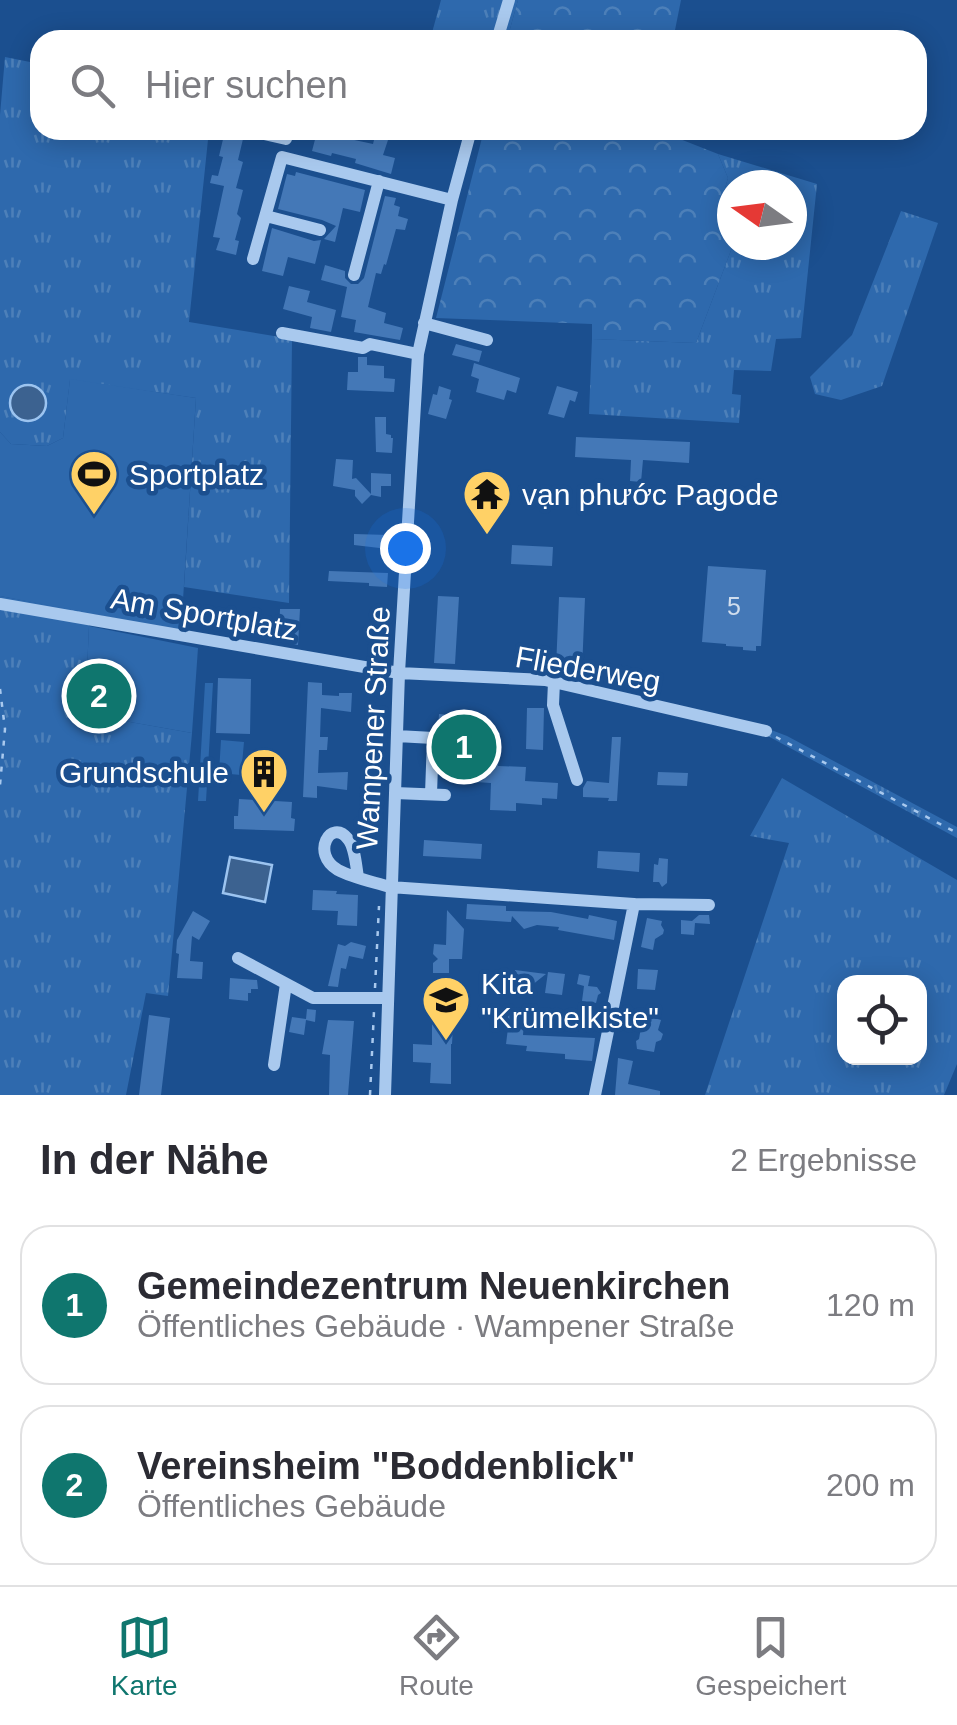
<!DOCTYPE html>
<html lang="de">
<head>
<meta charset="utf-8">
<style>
	body { margin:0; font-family:Helvetica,sans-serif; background:#f2f2f3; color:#2b2b33 }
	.controls { position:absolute; right:30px; bottom:30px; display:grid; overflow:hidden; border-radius:20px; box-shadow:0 5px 25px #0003 }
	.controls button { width:90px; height:90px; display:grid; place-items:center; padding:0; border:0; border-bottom:2px solid #e1e1e2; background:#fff; color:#2b2b33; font:50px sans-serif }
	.compass { position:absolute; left:717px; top:170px; width:90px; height:90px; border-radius:50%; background:#fff; box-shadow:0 5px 25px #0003; rotate:284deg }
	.you { position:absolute; left:405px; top:548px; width:35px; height:35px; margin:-25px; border:8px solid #fff; border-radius:50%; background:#1a73e8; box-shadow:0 0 0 15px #1a73e833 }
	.badge { display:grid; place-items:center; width:65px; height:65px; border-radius:50%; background:#0f766e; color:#fff; font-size:32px; font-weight:700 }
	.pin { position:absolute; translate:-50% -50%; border:5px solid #fff; box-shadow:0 2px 10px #0006 }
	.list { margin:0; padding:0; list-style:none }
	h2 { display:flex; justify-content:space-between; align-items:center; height:130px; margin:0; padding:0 40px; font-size:42px }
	h2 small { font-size:32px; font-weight:400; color:#7c7c81 }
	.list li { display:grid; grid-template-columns:65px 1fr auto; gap:30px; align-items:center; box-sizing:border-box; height:160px; margin:0 20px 20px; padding:0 20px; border:2px solid #e1e1e2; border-radius:30px }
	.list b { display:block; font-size:38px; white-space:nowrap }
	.list p { margin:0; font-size:32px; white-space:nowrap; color:#7c7c81 }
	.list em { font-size:32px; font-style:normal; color:#7c7c81 }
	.icon { flex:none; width:55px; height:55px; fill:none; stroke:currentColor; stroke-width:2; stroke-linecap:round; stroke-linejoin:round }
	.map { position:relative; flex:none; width:957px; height:1095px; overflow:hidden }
	.search { position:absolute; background:#fff; box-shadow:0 5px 25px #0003; left:30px; right:30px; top:30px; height:110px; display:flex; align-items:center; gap:25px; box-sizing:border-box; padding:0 35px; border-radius:30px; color:#7c7c81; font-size:38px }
	.sheet { height:490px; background:#fff }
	nav { display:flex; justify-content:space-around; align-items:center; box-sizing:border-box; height:140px; border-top:2px solid #e1e1e2; background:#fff; font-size:28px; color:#7c7c81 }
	nav a { display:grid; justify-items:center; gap:5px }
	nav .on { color:#0f766e }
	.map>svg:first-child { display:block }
	.grass { fill:url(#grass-tufts); fill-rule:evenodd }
	.forest { fill:url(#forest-crowns) }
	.park { fill:#2e69ad }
	.water { fill:#3c6290; stroke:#9cc4f0; stroke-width:2.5 }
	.building { fill:#4478b7 }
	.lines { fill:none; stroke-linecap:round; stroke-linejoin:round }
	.path { stroke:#a9c9ee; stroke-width:2.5; stroke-dasharray:5 8; stroke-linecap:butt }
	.minor { stroke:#a9c9ee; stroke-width:12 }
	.labels { text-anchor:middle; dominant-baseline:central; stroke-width:9; stroke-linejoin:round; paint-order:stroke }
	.number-label { font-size:25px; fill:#d0dded }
	.poi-label { font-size:30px; fill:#fff; stroke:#1b4f8f; text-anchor:start }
	.street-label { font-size:30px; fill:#fff; stroke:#1b4f8f }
</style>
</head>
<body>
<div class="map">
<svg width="957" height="1095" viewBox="0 0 957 1095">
	<defs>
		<pattern id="grass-tufts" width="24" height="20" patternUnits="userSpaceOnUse" patternTransform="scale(2.5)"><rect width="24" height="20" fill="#2e69ad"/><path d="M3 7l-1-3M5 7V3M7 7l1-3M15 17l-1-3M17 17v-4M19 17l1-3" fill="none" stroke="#4d80b9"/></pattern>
		<pattern id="forest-crowns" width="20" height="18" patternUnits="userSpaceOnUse" patternTransform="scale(2.5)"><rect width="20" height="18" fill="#2e69ad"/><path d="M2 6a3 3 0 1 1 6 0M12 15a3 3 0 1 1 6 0" fill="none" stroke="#4d80b9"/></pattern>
	</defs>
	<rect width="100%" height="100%" fill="#1b4f8f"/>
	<path class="grass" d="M441 0H518L507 40H430Z
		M5 57 40 64V130H209L189 322 292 339 289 603 184 587 196 398 70 380 63 438 47 446 11 444 0 432V115Z
		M718 154 817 184 801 338 776 339 771 371 734 370 732 394 741 395 739 423 589 414 592 339 696 343 733 245H792V185H732V219L719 209 728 178Z
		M901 211 938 223 882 386 841 400 815 394 810 377 852 335Z
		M0 596 93 613 89 626 85 714 192 733 168 996 146 993 126 1095H0Z
		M766 728 787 736 957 827V838L766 735Z
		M782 778 957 880V1064L944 1095H705L789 843 750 836ZM844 982H920V1058H844Z"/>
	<path class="forest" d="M518 0H681L673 40H507Z
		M484 130H657L718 154 728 178 719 209 732 219 733 245 696 343 592 339V324L436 318Z"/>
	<path class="park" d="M70 379 196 398 181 631 0 596V432L11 444 47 446 63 438Z
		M89 626 198 648 192 733 85 714Z
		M205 683H213L206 801H198Z
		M221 740 244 742 241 775 219 773Z"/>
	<path class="water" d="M10 403a18 18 0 1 1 36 0a18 18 0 1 1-36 0Z
		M230 857 272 865 265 902 223 893Z"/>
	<path class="building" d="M225 131 238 135 243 139 238 160 243 162 236 188 243 190 237 214 241 218 235 240 239 241 236 255 216 250 220 238 213 237 224 186 210 183 212 175 218 176 223 157 219 156Z
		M317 132 373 144 375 136 388 140 383 155 395 158 391 174 355 163 356 159 332 153 331 156 312 151Z
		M296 172 365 190 360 212 343 208 335 242 324 239 336 226 322 220 278 209 287 174 295 176Z
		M385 196 396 198 394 205 400 207 398 216 408 219 405 230 396 229 386 265 384 264 381 274 376 273 368 307 386 313 384 323 403 328 400 340 354 332 356 320 341 317 347 287 321 280 325 265 345 271V278L351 284H358L364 278Z
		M272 228 314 241 321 240 315 264 288 257 283 276 262 271Z
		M289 286 310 291 307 302 336 310 331 332 310 328 312 317 283 309Z
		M456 344 482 351 479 362 452 355Z
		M358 357H367V365L384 366V378L395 379 394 392 347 390 348 372H358Z
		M474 363 520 378 516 393 507 390 504 400 476 392 479 379 471 376Z
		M439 386 451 390 449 399 452 400 446 419 428 414 433 394 437 395Z
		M557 386 578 392 575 402 570 400 564 418 548 414Z
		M375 417H386V434L391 435V438H393L392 453 376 452Z
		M576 437 690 442 689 463 643 460 641 482 630 481 631 460 575 457Z
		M336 459 353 460 352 479 356 478 371 494V473L391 474V486H381V497L371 495 362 504 355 496V490L333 486Z
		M354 534 389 535 388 549 354 545Z
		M512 545 553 547 552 566 511 564Z
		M708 566 766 570 761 646H756V651L743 650V647L726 646V644L702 642Z
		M329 571 388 573 387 587 369 586V583L328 581Z
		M438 596 459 597 455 664 434 663Z
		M559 597 585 598 582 670 556 668Z
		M280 609H300L298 645 287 643V637H279Z
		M218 678 251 679 250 734 216 733Z
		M90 680 109 681 108 712 89 711Z
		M308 682 322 683V695L339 696V693H352L351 712 321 708 320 737H328L327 750H319L318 773 348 772 347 790 317 786V798L303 797Z
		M527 708H544L543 750 526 749Z
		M439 714 461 716 460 731 500 733 498 766 526 767 525 781 558 783 557 799 542 798V805L516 803V811L490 810 491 783 446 780 448 750H443V737L438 730Z
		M612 737H621L617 801H608L609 798 583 797V788L587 781 609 783Z
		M658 772 688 773 687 786 657 785Z
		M239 799 292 802 291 818 295 819 294 831 234 829V816H238Z
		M424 840 482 844 481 859 423 856Z
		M598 851 640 853 639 872 597 868Z
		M659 858 668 859 667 883 662 887 659 882H653L654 864 658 865Z
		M313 890 337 891 336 894 358 895 357 926 337 925 338 911 312 910Z
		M467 904 506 906V911L551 912 588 919 589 915 617 921 614 940 558 930 559 927 537 925 524 929 512 916 511 922 466 919Z
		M447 910 464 929 462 959H449V973H433V963L438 959 433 954 434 944 446 945Z
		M193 911 210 921 199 940 192 936 190 961 203 962 202 979 177 978 179 954 176 953 177 940Z
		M699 915H709L710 924 695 923 694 935 681 934V920L692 921Z
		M647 918 662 921 661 925 664 930 663 934 655 939 653 950 641 947Z
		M351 942 366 946 363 959 349 956 346 969 341 968 338 987 328 986 338 944 345 946Z
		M638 969 658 970 655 990 637 989Z
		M515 970 546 974 527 989V993L512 991Z
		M548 972 565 974 562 995 545 993Z
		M579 974 590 976 588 986 597 987 601 993 598 995 596 1003 582 1001 584 986 577 984Z
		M230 978 257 980 258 989H251V993H248V1001L229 999Z
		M307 1009 316 1010 315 1022 306 1020 304 1035 289 1032 292 1017 306 1019Z
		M501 1012H519V1017H523L524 1021 523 1035 595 1038 592 1061 565 1059V1054L526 1051 527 1046 506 1044 508 1028 499 1027Z
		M149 1015 170 1018 161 1095H139Z
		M652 1015 654 1018 661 1020 658 1030 663 1034 661 1040 656 1042 654 1052 637 1049 636 1041 639 1039 643 1016Z
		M328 1020 354 1021 348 1095H329L330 1055 322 1054Z
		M432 1024 453 1025 452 1044H451V1084L430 1083 431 1063 413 1062V1044L432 1045Z
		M618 1058 633 1061 628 1084 660 1091V1095H615Z"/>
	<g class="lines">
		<path class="path" d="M0 689 5 729 0 785
			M776 737 957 833
			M375 988 379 906
			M370 1095 374 1011"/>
		<path class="minor" d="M497 40 509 0
			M247 130 286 139
			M266 216 320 230
			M253 259 282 157 452 200
			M354 275 379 181
			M424 323 487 340
			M282 333 363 348 370 344 418 354
			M0 604 399 673 545 680 766 731
			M554 682 553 705 577 780
			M397 736 433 738 431 794
			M395 793 445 795
			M358 877C356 866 355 847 348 839 331 817 310 854 338 870 353 878 374 882 390 887L634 904 709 905
			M238 958 313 998H387
			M533 1017 609 1023
			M274 1065 286 984
			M385 1095 399 673 418 354 452 200 471 130
			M595 1095 634 904"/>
	</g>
	<defs>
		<g id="stadium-pin" transform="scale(2.5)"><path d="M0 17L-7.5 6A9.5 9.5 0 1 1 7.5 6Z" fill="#ffd166" stroke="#1b4f8f"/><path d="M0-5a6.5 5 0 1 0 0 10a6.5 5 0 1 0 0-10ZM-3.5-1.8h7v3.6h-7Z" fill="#111"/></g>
		<g id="temple-pin" transform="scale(2.5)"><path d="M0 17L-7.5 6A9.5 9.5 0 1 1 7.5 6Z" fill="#ffd166" stroke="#1b4f8f"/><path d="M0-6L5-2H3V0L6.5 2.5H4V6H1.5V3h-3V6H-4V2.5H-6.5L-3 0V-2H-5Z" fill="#111"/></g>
		<g id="building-pin" transform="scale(2.5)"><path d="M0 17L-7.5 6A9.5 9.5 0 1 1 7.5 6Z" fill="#ffd166" stroke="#1b4f8f"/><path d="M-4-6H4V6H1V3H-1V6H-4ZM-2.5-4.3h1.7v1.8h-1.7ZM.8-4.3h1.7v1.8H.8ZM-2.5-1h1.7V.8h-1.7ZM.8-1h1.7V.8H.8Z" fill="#111"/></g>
		<g id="school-pin" transform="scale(2.5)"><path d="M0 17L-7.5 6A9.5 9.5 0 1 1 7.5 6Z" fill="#ffd166" stroke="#1b4f8f"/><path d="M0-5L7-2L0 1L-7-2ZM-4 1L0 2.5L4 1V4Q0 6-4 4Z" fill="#111"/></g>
	</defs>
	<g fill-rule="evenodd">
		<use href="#stadium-pin" x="94" y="474"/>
		<use href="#temple-pin" x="487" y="494"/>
		<use href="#building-pin" x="264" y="772"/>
		<use href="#school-pin" x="446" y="1000"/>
	</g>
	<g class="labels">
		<g class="number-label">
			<text x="734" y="606">5</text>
		</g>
		<g class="poi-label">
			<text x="129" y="474">Sportplatz</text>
			<text x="522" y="494">vạn phước Pagode</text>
			<text x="229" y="772" text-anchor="end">Grundschule</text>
			<text x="481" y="983">Kita<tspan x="481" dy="34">"Krümelkiste"</tspan></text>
		</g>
		<g class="street-label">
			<text transform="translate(204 614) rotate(10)">Am Sportplatz</text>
			<text transform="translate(588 669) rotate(10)">Fliederweg</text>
			<text transform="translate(373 728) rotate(-87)">Wampener Straße</text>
		</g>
	</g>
</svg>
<div class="controls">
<button><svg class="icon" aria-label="locate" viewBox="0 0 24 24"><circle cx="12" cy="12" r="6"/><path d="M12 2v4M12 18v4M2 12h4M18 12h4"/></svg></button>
</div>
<svg class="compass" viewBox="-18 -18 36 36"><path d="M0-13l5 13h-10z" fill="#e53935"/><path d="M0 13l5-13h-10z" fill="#7c7c81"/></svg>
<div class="you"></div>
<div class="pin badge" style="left:464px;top:747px">1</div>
<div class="pin badge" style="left:99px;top:696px">2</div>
<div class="search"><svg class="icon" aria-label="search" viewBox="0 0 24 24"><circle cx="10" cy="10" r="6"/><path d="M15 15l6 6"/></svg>Hier suchen</div>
</div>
<section class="sheet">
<h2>In der Nähe<small>2 Ergebnisse</small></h2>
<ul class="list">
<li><span class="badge">1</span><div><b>Gemeindezentrum Neuenkirchen</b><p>Öffentliches Gebäude · Wampener Straße</p></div><em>120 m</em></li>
<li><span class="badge">2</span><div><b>Vereinsheim &quot;Boddenblick&quot;</b><p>Öffentliches Gebäude</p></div><em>200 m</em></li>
</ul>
</section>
<nav>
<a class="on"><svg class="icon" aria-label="map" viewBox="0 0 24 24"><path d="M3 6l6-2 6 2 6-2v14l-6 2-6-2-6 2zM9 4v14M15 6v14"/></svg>Karte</a>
<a><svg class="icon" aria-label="directions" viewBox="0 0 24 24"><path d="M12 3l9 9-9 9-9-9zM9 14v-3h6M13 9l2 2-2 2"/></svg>Route</a>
<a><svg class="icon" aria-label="saved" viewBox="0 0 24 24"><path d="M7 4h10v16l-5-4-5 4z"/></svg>Gespeichert</a>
</nav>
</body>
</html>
